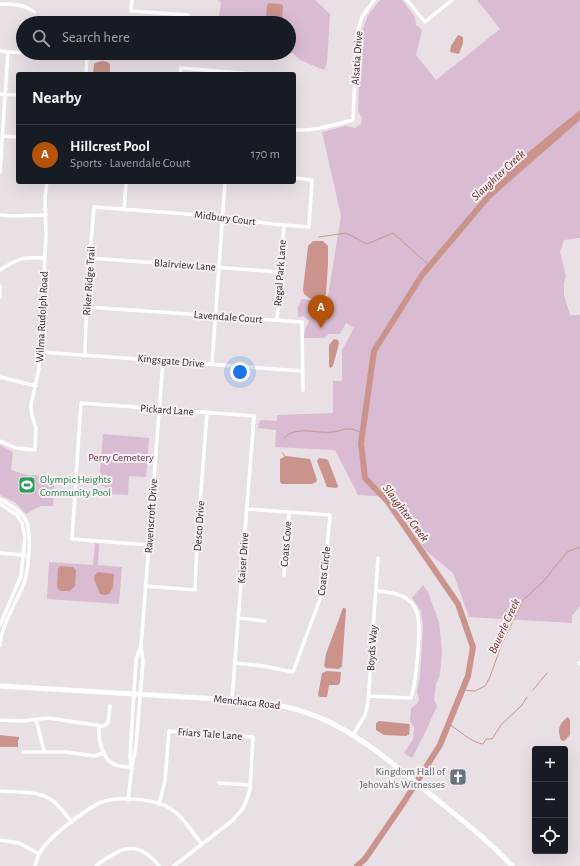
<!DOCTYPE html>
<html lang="en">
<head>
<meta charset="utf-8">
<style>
	body { margin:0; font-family:"Alegreya Sans",sans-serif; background:#242831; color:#f1f3f6 }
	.controls { position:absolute; right:12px; bottom:12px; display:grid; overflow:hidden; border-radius:4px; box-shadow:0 4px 16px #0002 }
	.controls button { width:36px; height:36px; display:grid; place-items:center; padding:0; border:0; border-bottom:1px solid #363941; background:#171b24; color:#f1f3f6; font:20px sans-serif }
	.you { position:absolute; left:240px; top:372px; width:14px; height:14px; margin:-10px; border:3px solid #fff; border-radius:50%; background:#1a73e8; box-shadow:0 0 0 6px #1a73e833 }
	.badge { display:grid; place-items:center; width:26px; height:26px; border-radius:50%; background:#b45309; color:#fff; font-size:13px; font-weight:700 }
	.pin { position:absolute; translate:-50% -33px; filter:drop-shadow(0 1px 2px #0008) }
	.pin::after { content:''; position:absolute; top:21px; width:14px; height:12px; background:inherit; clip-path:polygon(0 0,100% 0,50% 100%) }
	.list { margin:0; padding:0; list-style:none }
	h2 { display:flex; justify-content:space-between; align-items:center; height:52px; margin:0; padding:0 16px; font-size:17px }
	h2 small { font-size:13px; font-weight:400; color:#9ea1a6 }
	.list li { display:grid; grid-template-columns:26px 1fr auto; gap:12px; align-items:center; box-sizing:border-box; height:60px; padding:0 16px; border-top:1px solid #363941 }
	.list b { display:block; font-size:15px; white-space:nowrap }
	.list p { margin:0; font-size:13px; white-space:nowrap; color:#9ea1a6 }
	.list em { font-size:13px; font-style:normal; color:#9ea1a6 }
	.icon { flex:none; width:22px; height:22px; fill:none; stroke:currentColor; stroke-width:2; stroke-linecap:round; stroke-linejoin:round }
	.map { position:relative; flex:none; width:580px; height:866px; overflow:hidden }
	.search { position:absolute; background:#171b24; box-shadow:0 4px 16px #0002; left:16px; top:16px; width:280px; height:44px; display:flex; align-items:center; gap:10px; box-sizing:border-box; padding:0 14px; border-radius:22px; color:#9ea1a6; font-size:15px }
	.panel { position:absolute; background:#171b24; box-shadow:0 4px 16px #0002; left:16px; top:72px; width:280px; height:112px; border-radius:4px }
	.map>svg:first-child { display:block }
	.green { fill:#d9bbd2 }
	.water { fill:#ca948c }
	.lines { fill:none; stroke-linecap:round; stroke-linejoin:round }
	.stream { stroke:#ca948c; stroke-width:1 }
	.river { stroke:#ca948c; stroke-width:6 }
	.street { stroke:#fff; stroke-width:3.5 }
	.secondary { stroke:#fff; stroke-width:5 }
	.labels { text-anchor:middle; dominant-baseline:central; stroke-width:4; stroke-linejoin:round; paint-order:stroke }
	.street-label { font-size:11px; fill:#382229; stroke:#f6f0f4 }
	.park-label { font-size:11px; fill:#6b3057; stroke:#f6f0f4 }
	.leisure-label { font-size:11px; fill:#27864d; stroke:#f6f0f4; text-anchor:start }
	.worship-label { font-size:11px; fill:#5b616d; stroke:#f6f0f4; text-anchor:end }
	.water-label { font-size:12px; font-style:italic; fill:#6e2c22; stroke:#f6f0f4 }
</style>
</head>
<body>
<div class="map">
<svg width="580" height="866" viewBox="0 0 580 866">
	<rect width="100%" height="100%" fill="#e9e0e5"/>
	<path class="green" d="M218 0H315L330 14 327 63 324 70 300 60 293 53H289V23H218L221 3Z
		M380 0H402L415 17 416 25 422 30 416 55 436 80 500 29 477 0H580V238L564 240 560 252 566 276 564 283V295L570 315H580V606L572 616V623L469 617 453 573 425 550 392 497 358 495 335 450 275 447 276 430 258 428 259 423 261 420 277 421V415L333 413V381H342V350L354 328 346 323 340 334H329L324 338H304L305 330 309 321 303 316 298 317V307L302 299 327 302 341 216 322 132 345 126 355 128 361 124 362 118 358 111 361 34 368 15Z
		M103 434 149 438 146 477 129 476 128 495 111 494C109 488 105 486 99 485Z
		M0 445 13 452 11 470 27 475 55 476 53 506H40L26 514 16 503 0 495Z
		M95 543 99 544 98 565 122 567 119 604 47 599 49 562 93 565Z
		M423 585 428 592 439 622 442 651 440 675 436 684 434 699 437 706 427 729 412 758 404 753 413 739 414 727 410 721 411 708 417 704 419 700 417 691 420 677 423 626 421 611 412 598Z"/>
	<path class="water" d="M269 3 281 4 283 6 282 20 280 22 266 20 267 5Z
		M458 35 463 37V43L459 54 450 52 451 46Z
		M103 61 107 62 110 64V74H93L94 64 98 62Z
		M580 110V120L493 196 487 193 486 189 510 167Z
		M313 241H323L328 246V264L326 294 324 297 320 300 309 298 304 294 303 290 308 246Z
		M334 339 338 340 339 343 333 366 330 368 329 366V345Z
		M286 456 310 459 317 480 316 482 312 484H282L280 482V459Z
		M319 458 326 459 328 460 338 486 337 488 327 487 317 461Z
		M61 566 73 567 76 570 75 586 70 591H61L57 588 58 568Z
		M98 572 114 574 113 587 109 594 106 595 100 594 94 579V576Z
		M343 608H345L346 610 342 666 339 669 326 668 324 666 326 654Z
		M327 671 341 672 340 683 338 685H329L327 697H320L318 695 322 673Z
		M568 717 570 720V735L564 741 561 740C557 730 559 723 568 717Z
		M379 721 409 724 410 725 409 735H407V736L384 735 376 730V723Z
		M0 735 19 737V740H18V747H0Z"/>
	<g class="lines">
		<path class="stream" d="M319 237 346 233 367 244 393 233 430 266
			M284 438C296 425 317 434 332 432 339 432 344 428 351 429 355 429 359 432 362 434
			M283 453 285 457
			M462 690 475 691 485 686 490 677 501 646 523 600 543 582 567 552 580 547
			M533 690 547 673
			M449 724C457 729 474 744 483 744L486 739H492L501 725 522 705 527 697"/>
		<path class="river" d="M357 866 365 859 404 802 440 745 468 676 473 647 458 604 388 502 365 478 361 443 374 351 422 275 487 198 495 190"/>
		<path class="street" d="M132 0 131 11 188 15
			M407 0 425 22 452 0
			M0 4C12 4 24 4 34 12
			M0 51 23 53
			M30 53 87 57 86 74
			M180 74 181 68 253 74
			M0 94 18 95
			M294 130C315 131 333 125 353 120L357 33 362 17 374 0
			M2 136 18 137
			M0 172 8 52
			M124 209 126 185
			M0 215 11 216 46 215
			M90 258 280 272
			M0 270C18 258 23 257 45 258
			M0 286V297
			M87 307 302 322 303 390
			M277 320 284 225
			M40 352 303 371
			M85 354 87 292 94 207 227 217 271 224 309 227 312 180 294 178
			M212 364 225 182
			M0 377 36 386
			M0 441 16 448 35 450 36 428 32 416 31 405 39 368 46 235 45 197 47 182
			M76 492 103 495
			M0 499C26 513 31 520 29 550 28 561 28 572 24 583 16 604 2 623 0 645
			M0 504 17 515 22 523 25 537 21 576 0 625
			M149 545 72 539 81 403 254 416 232 699
			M0 553 25 555
			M284 575 289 512
			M145 586 195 590 197 543 207 413
			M238 618 265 621
			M235 663 263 666 293 672 323 591 330 515 247 509
			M579 663 580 664
			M369 696 411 698C416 682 417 666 418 649 421 611 419 593 376 591
			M36 719 44 751
			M0 720 21 721 48 718 103 726 108 723 110 706
			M99 726C98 738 102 761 116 765 120 767 126 767 132 767
			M353 735 365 715 368 703 378 558
			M23 752H66L94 756 104 753
			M131 765 130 756 136 660 140 648
			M219 783 250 785
			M0 791C14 792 39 791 50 799 59 804 65 815 72 822
			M128 800 132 767 136 746 143 661 141 647 163 361
			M159 804 165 781 169 731 253 737 250 789 247 799 243 808 233 820 174 866
			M0 840 19 843 39 854
			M35 866C37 858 40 851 46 844 56 833 88 807 102 802 118 796 151 799 166 806 182 814 191 831 202 844
			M96 866C119 848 137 838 159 866"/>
		<path class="secondary" d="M0 686 252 701C280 704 308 711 333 724 369 742 399 769 430 794 458 817 487 839 512 866"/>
	</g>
	<defs>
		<g id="stadium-square" transform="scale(0.9)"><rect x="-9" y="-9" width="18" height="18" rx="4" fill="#2e9e5b" stroke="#f6f0f4"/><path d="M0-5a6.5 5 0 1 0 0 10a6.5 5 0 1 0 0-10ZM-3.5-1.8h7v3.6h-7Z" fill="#fff"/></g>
		<g id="church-square" transform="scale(0.9)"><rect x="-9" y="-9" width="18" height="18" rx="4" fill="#6b7280" stroke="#f6f0f4"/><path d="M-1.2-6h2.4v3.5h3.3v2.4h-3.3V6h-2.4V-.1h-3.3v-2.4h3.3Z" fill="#fff"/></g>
	</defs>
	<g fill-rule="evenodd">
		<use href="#stadium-square" x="27" y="485"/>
		<use href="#church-square" x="458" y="777"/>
	</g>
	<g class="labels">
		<g class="street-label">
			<text transform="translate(357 58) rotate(-86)">Alsatia Drive</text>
			<text transform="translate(225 218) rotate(7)">Midbury Court</text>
			<text transform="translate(185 265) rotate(4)">Blairview Lane</text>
			<text transform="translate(280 273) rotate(-86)">Regal Park Lane</text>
			<text transform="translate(89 281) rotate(-86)">Riker Ridge Trail</text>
			<text transform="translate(42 317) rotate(-87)">Wilma Rudolph Road</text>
			<text transform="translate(228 317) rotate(4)">Lavendale Court</text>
			<text transform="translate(171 361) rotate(5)">Kingsgate Drive</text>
			<text transform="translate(167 410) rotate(4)">Pickard Lane</text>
			<text transform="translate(151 516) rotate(-86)">Ravenscroft Drive</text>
			<text transform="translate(199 526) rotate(-86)">Desco Drive</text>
			<text transform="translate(286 544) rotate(-85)">Coats Cove</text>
			<text transform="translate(243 558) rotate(-86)">Kaiser Drive</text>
			<text transform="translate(324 571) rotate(-83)">Coats Circle</text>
			<text transform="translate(372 648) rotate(-86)">Boyds Way</text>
			<text transform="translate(247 702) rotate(6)">Menchaca Road</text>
			<text transform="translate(210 734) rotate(4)">Friars Tale Lane</text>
		</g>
		<g class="park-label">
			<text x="121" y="457">Perry Cemetery</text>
		</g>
		<g class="leisure-label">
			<text x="40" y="479">Olympic Heights<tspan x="40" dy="13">Community Pool</tspan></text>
		</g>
		<g class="worship-label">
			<text x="445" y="771">Kingdom Hall of<tspan x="445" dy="13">Jehovah's Witnesses</tspan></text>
		</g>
		<g class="water-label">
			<text transform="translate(498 175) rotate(-43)">Slaughter Creek</text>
			<text transform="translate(406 513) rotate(53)">Slaughter Creek</text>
			<text transform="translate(504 626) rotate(-65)">Bauerle Creek</text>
		</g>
	</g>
</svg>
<div class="controls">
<button>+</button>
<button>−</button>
<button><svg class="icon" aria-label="locate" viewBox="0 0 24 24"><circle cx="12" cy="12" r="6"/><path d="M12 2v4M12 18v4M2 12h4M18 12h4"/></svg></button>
</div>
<div class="you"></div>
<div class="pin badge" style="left:321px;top:328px">A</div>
<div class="search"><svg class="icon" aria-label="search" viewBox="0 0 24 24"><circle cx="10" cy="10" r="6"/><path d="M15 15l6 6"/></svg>Search here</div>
<section class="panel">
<h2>Nearby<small></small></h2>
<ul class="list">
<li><span class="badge">A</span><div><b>Hillcrest Pool</b><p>Sports · Lavendale Court</p></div><em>170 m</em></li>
</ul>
</section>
</div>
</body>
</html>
